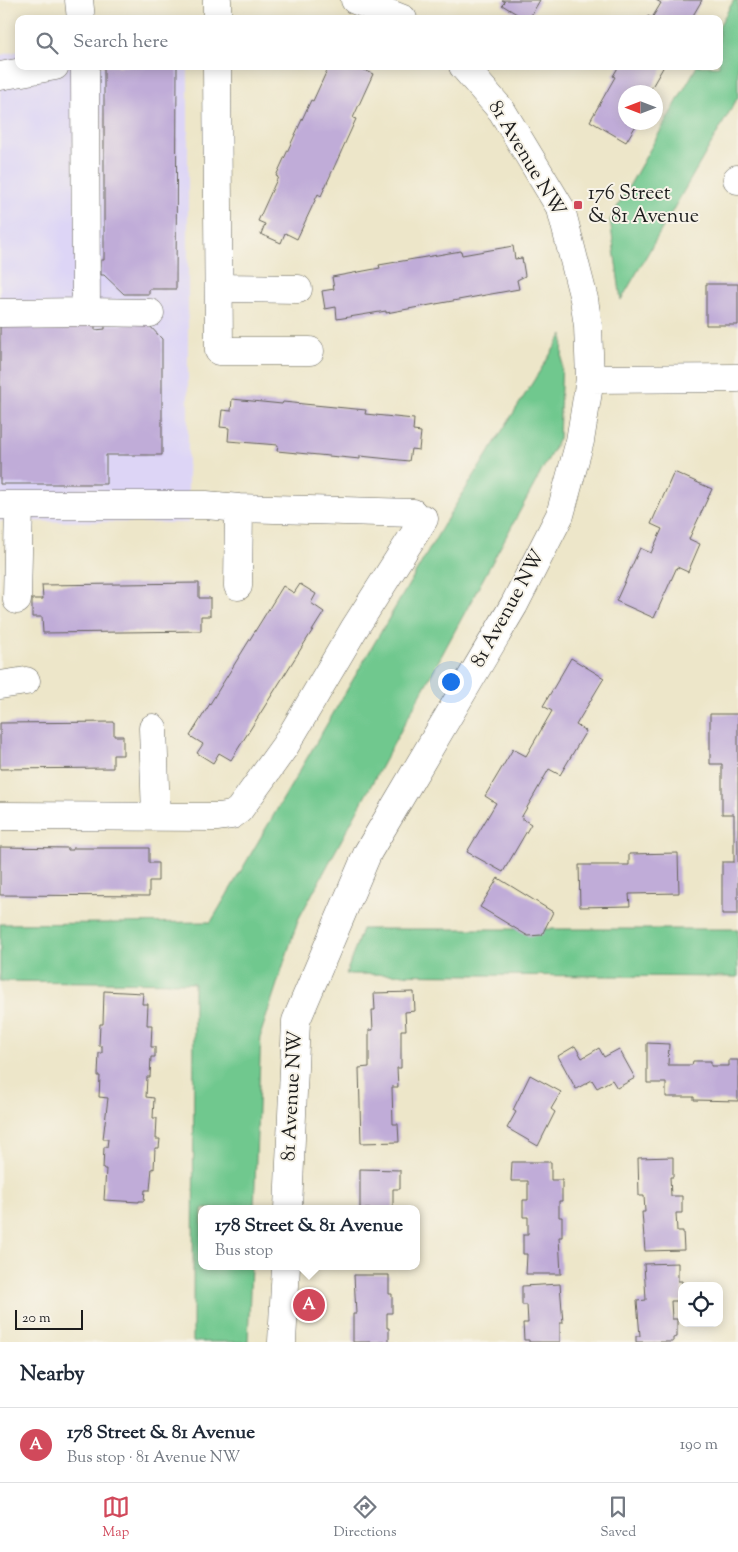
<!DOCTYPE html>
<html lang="en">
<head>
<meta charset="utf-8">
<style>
	body { margin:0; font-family:"Sorts Mill Goudy",serif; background:#f2f2f3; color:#1f2937 }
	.controls { position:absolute; right:15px; bottom:15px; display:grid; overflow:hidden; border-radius:10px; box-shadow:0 2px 12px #0003 }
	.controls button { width:45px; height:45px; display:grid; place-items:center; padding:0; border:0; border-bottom:1px solid #e0e1e3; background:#fff; color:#1f2937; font:25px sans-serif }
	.compass { position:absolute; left:618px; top:85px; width:45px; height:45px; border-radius:50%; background:#fff; box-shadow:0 2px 12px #0003; rotate:270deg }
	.scale { position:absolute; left:15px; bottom:12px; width:68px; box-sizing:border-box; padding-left:5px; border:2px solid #1c1c1c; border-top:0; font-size:14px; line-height:18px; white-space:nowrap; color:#1c1c1c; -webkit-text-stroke:4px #f7f3e8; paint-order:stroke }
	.you { position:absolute; left:450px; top:681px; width:18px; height:18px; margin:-12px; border:4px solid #fff; border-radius:50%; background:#1a73e8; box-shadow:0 0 0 8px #1a73e833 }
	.badge { display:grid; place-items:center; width:32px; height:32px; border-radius:50%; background:#d1495b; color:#fff; font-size:16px; font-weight:700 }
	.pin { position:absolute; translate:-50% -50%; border:2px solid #fff; box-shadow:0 1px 5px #0006 }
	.popup { position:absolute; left:198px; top:1205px; width:222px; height:65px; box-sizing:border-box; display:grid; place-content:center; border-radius:10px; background:#fff; filter:drop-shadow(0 1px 4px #0005); font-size:16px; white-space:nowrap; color:#747a83 }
	.popup b { font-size:19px; color:#1f2937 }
	.popup::after { content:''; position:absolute; left:50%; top:100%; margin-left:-10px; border:10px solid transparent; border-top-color:#fff }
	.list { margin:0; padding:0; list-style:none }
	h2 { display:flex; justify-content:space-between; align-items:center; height:65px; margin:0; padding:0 20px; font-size:21px }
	h2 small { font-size:16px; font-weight:400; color:#747a83 }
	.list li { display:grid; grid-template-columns:32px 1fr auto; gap:15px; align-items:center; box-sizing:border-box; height:75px; padding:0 20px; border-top:1px solid #e0e1e3 }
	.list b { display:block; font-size:19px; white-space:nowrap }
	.list p { margin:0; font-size:16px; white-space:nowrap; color:#747a83 }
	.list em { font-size:16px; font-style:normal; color:#747a83 }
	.icon { flex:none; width:28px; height:28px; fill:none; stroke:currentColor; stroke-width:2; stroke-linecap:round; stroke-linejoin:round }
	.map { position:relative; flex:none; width:738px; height:1342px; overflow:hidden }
	.search { position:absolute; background:#fff; box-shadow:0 2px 12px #0003; left:15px; right:15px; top:15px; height:55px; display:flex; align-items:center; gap:12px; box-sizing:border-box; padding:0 18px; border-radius:10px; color:#747a83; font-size:19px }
	.sheet { height:140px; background:#fff }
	nav { display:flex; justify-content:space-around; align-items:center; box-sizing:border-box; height:70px; border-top:1px solid #e0e1e3; background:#fff; font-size:14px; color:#747a83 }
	nav a { display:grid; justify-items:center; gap:2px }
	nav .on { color:#d1495b }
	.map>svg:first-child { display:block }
	.built { fill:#ddd5f6 }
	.green { fill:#70c88e; stroke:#467255 }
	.building { fill:#c0acd8 }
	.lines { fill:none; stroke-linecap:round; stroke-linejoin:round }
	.minor-casing { stroke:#656359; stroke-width:29 }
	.minor { stroke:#fff; stroke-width:28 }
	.poi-dot { fill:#d1495b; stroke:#f7f3e8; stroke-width:2 }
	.labels { text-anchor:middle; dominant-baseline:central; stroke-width:4; stroke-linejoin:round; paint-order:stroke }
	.street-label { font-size:20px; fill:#1c1c1c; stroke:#f7f3e8 }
	.poi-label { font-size:20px; fill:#1c1c1c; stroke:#f7f3e8; text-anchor:start }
</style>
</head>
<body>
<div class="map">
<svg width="738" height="1342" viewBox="0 0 738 1342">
	<rect width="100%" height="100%" fill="#f7f3e8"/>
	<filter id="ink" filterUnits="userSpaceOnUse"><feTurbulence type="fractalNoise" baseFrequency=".02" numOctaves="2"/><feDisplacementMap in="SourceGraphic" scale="10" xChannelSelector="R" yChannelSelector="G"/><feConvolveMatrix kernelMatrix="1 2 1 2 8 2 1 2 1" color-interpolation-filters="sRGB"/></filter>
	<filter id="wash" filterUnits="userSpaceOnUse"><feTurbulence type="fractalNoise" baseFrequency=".0096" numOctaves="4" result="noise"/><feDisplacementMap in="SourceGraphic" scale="20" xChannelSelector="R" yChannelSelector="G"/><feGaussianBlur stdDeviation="1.12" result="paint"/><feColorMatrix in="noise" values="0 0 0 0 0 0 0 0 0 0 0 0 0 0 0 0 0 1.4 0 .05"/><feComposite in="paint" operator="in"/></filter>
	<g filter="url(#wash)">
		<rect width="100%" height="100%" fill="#ede6c9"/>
		<path class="built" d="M19 51V66H188V523L0 521V55Z"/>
		<path class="green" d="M734 0H738V97L621 300 610 220 697 66H719V26Z
			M563 334 559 439 298 920 261 1033 254 1209H202V1266H251L248 1342H193L194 983 0 981V924L211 922 450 514Z
			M362 929H738V977L346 974Z"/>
		<g id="blocks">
			<path class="building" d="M502 0H540L529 19H525L502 5 505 2Z
				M656 0H702L691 19H647L648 16 652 18 661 3Z
				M104 66H177L176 289H149V294H124L104 275H101V260H104Z
				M329 66H356L373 74 353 118 356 119 321 196 318 194 297 239 285 233 281 243 261 234 265 224 258 221 278 177 276 176 311 100 313 101Z
				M619 66H664L649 92H626V122H638L626 142 590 121 615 77 613 76Z
				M513 246 515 259 522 258 525 276 517 280 519 289 386 313V311L337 319 336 307 325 309 322 291 334 289 332 277 380 268 379 265 461 251 462 255Z
				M706 284H738V325H706Z
				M0 319 95 320V330L105 329V325L148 324 162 339V455H106V484H0Z
				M232 399 282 404 283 402 366 410 365 414 414 419 413 431 421 432 419 450 411 449 409 461 360 456V459L277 451 278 445 228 441 229 428 220 427 222 410 231 411Z
				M674 472 712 489 689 539 700 544 688 572 677 567 654 618 616 601 640 548 651 553 662 529 651 524Z
				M199 583V598H210V616H201V631L43 633 42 617H32V599H43L42 585Z
				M300 584 316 594 311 603 324 612 231 760 219 753 213 763 197 753 203 744 190 736 283 586 294 593Z
				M571 658 604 678 576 725 586 731 560 775 549 769 521 818 531 824 503 872 467 852 496 803 485 796 513 749 526 756 552 711 543 706Z
				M710 714H738V914H722V862H734V814H722V764H710Z
				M114 722V736H123V755H113V768L0 769V723Z
				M0 847 68 848V850H73V848H149V863H158V881H149V896L0 895Z
				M678 853 679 893 629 894 630 906 580 907 579 865H629V854Z
				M498 878 553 912 542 935 528 936 480 907Z
				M104 991 143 993 142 1004H148L147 1025H152L151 1047H155V1057H151L150 1077H147L146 1097 154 1098 153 1118H157L156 1139H160L159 1148H155L154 1169 152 1168 150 1190H145L144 1201H139V1202L104 1200 106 1169H103L104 1147H107L108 1139H103L108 1098 99 1097 100 1076H98L99 1053H102V1046H99L100 1024H103Z
				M414 992 415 1011 405 1012 406 1030H401V1068H397L398 1087H392L393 1124H398L399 1142 361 1143 359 1068 369 1067V1030H373L372 1010H375L374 993Z
				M647 1043 669 1044 668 1065H692L693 1061H711V1066H729V1060H738V1101L694 1100V1097H666V1083H647Z
				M575 1046 582 1058 599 1048 604 1057 619 1049 635 1078 617 1088 612 1080 597 1088 592 1080 576 1089 558 1056Z
				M530 1075 561 1092 551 1109 555 1112 538 1146 507 1128 516 1112 513 1110Z
				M673 1157V1177H670L671 1196H682V1213H676L677 1231H683L684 1250 645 1251 642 1212H645L644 1196H639L638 1158Z
				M512 1162H551V1180H562V1201H559V1217H562V1237H559L561 1274H526L527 1254H523V1235H528V1217H523V1200H528V1181H511Z
				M360 1169 400 1170V1189H393V1209H360Z
				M678 1263V1281H682V1301H671L672 1319H677V1337L673 1338V1342H636V1336H640L637 1301 646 1300 644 1264Z
				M354 1275H389V1294H392V1313H387V1328H389V1342H353V1314H356Z
				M560 1284 563 1323H560V1342H529V1340H524L523 1323H528L527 1305H522V1286Z"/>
		</g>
	</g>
	<g filter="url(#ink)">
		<use href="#blocks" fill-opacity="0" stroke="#656359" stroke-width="1"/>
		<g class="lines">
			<g class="minor-casing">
				<path id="minor" d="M79 0 81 19
					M217 0V19
					M355 0 403 19
					M217 66 219 351H310
					M0 76 55 66
					M737 179 738 180
					M219 288 298 289
					M86 312 150 313
					M0 313 86 312 85 66
					M590 379 738 378
					M0 505H206L239 508 413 513
					M238 586 239 508
					M17 600 19 505
					M0 685 26 681
					M153 728 156 816
					M0 816 218 817 232 815 239 810 285 746 354 629 424 519
					M288 1209 296 1021 368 852 514 605 560 515 580 441 590 379 588 326 584 299 561 209 502 111 463 66
					M282 1342 286 1266"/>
			</g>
			<use href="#minor" class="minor"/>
		</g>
	</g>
	<rect class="poi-dot" x="573" y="200" width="10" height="10" rx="2.5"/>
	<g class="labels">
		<g class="street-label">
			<text transform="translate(526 159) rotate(59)">81 Avenue NW</text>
			<text transform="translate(509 609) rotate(-61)">81 Avenue NW</text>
			<text transform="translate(293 1096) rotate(-87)">81 Avenue NW</text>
		</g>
		<g class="poi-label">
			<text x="588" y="194">176 Street<tspan x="588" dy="23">&amp; 81 Avenue</tspan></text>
		</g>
	</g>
</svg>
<div class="controls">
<button><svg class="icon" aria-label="locate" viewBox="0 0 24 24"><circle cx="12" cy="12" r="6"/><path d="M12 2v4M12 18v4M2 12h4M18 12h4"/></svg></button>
</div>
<svg class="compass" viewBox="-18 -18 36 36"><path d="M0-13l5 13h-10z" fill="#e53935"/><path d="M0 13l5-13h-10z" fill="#747a83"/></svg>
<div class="scale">20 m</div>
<div class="you"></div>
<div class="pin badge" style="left:309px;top:1305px">A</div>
<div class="popup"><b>178 Street &amp; 81 Avenue</b>Bus stop</div>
<div class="search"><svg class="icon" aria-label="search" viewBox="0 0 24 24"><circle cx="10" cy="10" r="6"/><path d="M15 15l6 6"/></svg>Search here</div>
</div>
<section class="sheet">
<h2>Nearby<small></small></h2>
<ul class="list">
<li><span class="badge">A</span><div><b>178 Street &amp; 81 Avenue</b><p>Bus stop · 81 Avenue NW</p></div><em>190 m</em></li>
</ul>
</section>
<nav>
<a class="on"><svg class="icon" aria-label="map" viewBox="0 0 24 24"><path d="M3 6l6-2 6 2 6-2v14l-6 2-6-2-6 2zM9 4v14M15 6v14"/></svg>Map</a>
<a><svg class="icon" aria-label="directions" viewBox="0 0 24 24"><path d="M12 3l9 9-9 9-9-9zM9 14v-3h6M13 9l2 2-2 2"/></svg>Directions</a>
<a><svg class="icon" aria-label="saved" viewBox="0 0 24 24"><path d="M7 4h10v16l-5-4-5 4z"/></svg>Saved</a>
</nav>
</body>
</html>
